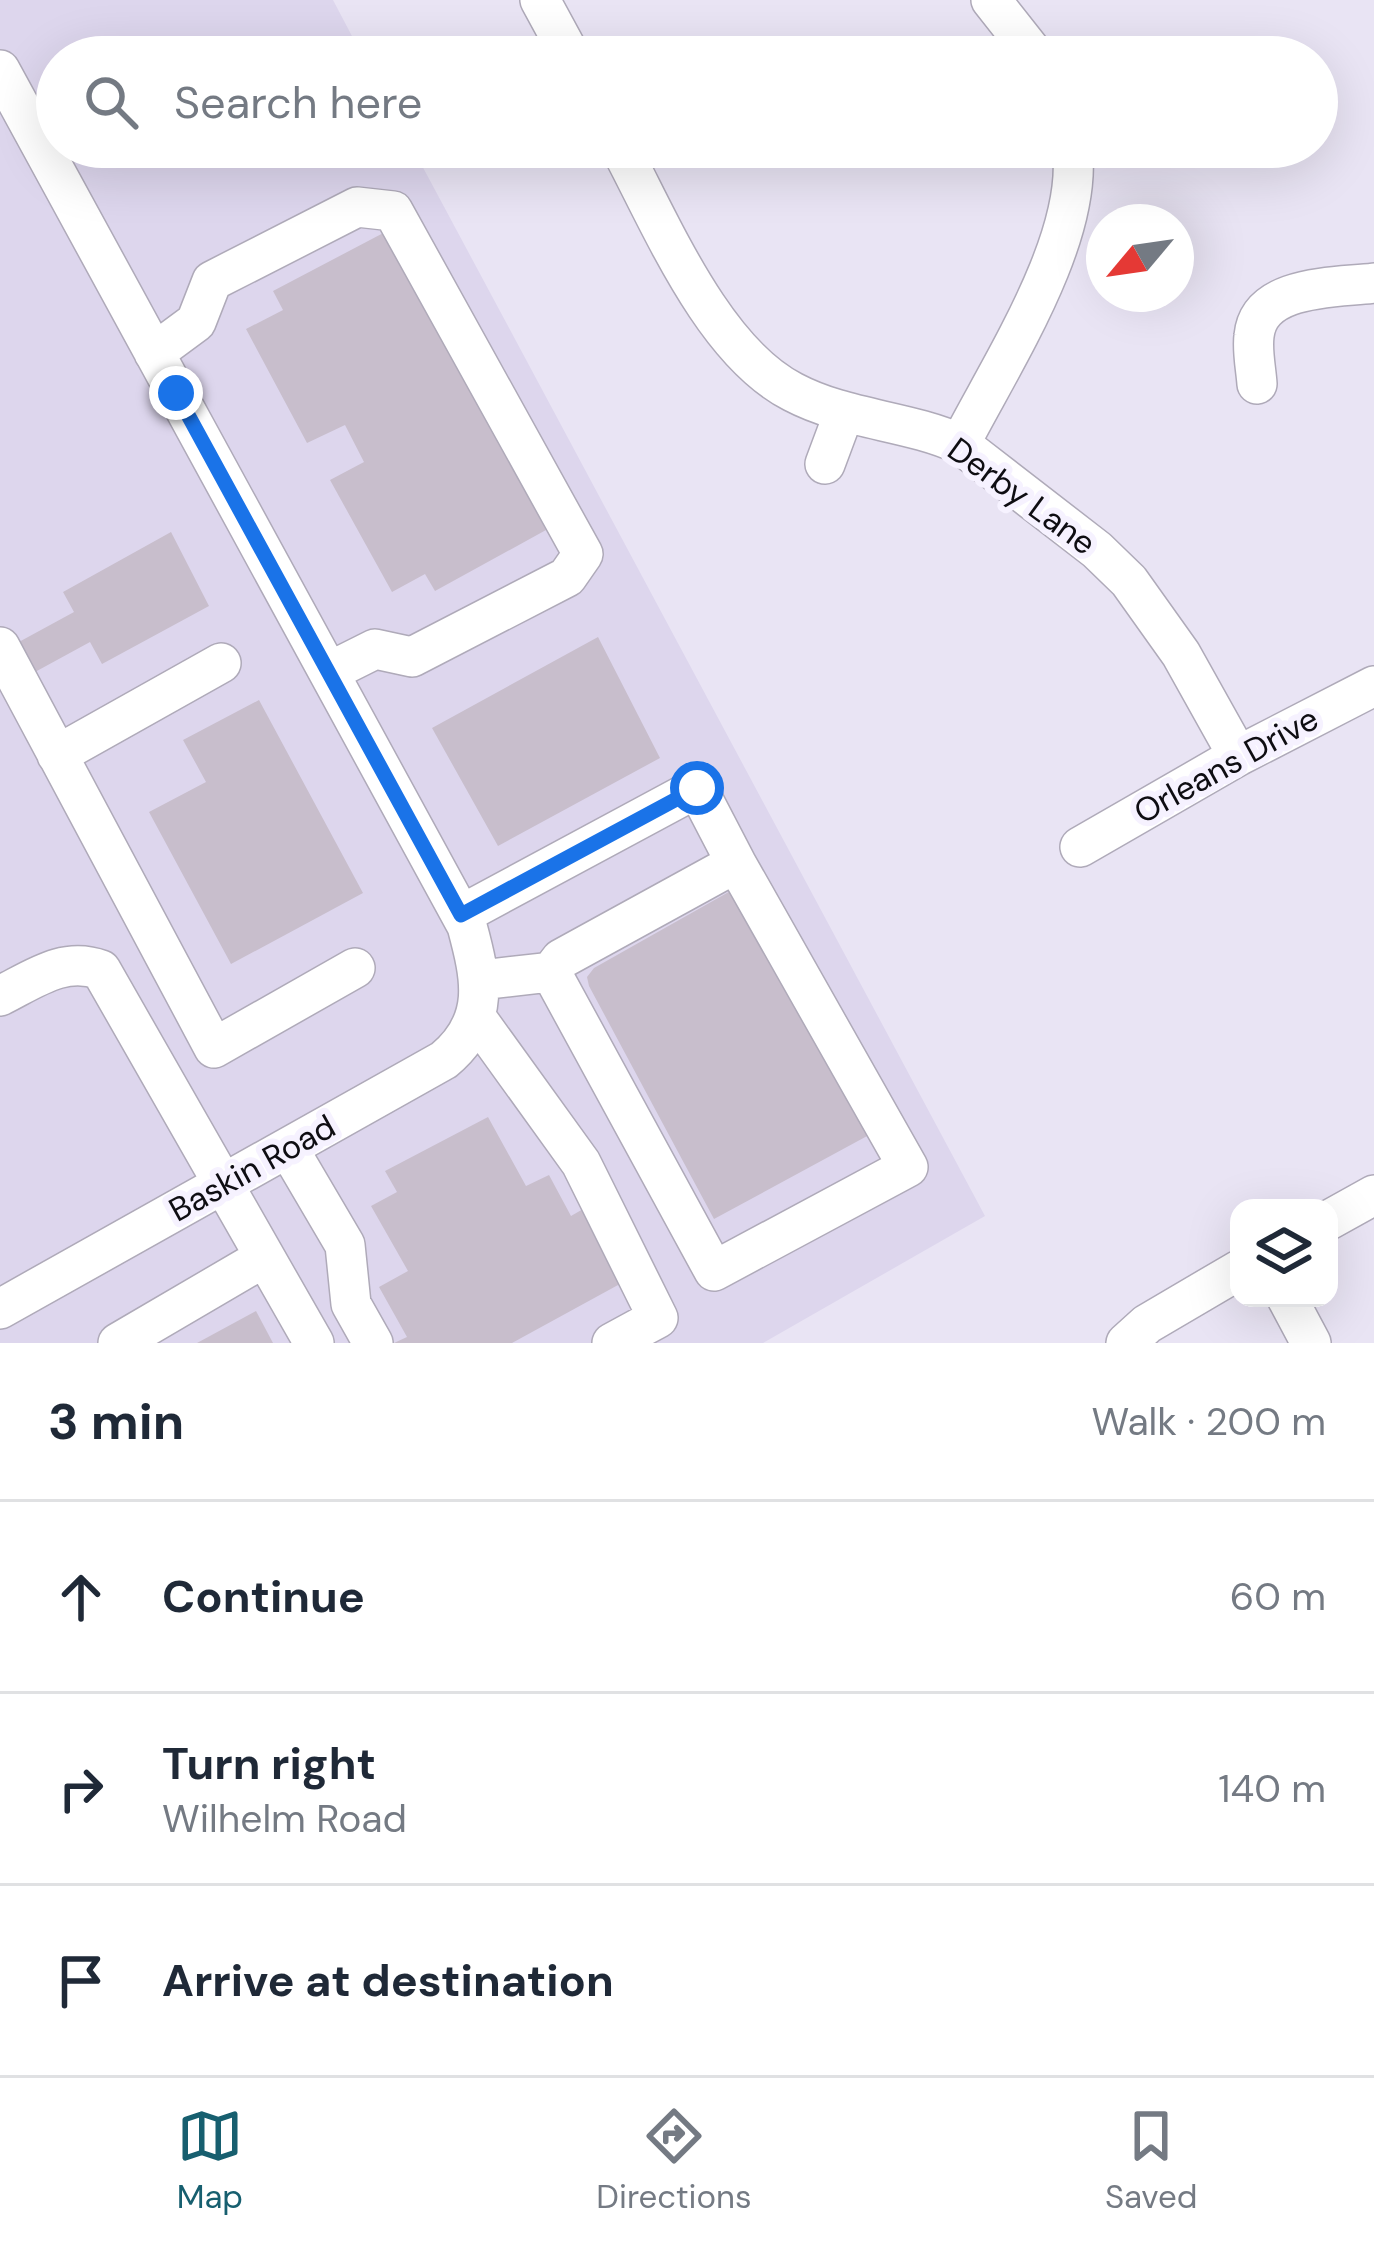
<!DOCTYPE html>
<html lang="en">
<head>
<meta charset="utf-8">
<style>
	body { margin:0; font-family:"DM Sans",sans-serif; background:#f2f2f3; color:#1f2937 }
	.controls { position:absolute; right:36px; bottom:36px; display:grid; overflow:hidden; border-radius:24px; box-shadow:0 12px 48px #0002 }
	.controls button { width:108px; height:108px; display:grid; place-items:center; padding:0; border:0; border-bottom:3px solid #e0e1e3; background:#fff; color:#1f2937; font:60px sans-serif }
	.compass { position:absolute; left:1086px; top:204px; width:108px; height:108px; border-radius:50%; background:#fff; box-shadow:0 12px 48px #0002; rotate:241deg }
	.stop { position:absolute; width:36px; height:36px; margin:-27px; border:9px solid #1a73e8; border-radius:50%; background:#fff }
	.stop.end { background:#1a73e8; border-color:#fff; box-shadow:0 3px 12px #0008 }
	.list { margin:0; padding:0; list-style:none }
	h2 { display:flex; justify-content:space-between; align-items:center; height:156px; margin:0; padding:0 48px; font-size:51px }
	h2 small { font-size:39px; font-weight:400; color:#747a83 }
	.list li { display:grid; grid-template-columns:78px 1fr auto; gap:36px; align-items:center; box-sizing:border-box; height:192px; padding:0 48px; border-top:3px solid #e0e1e3 }
	.list b { display:block; font-size:45px; white-space:nowrap }
	.list p { margin:0; font-size:39px; white-space:nowrap; color:#747a83 }
	.list em { font-size:39px; font-style:normal; color:#747a83 }
	.icon { flex:none; width:66px; height:66px; fill:none; stroke:currentColor; stroke-width:2; stroke-linecap:round; stroke-linejoin:round }
	.map { position:relative; flex:none; width:1374px; height:1343px; overflow:hidden }
	.search { position:absolute; background:#fff; box-shadow:0 12px 48px #0002; left:36px; right:36px; top:36px; height:132px; display:flex; align-items:center; gap:30px; box-sizing:border-box; padding:0 42px; border-radius:66px; color:#747a83; font-size:45px }
	.sheet { height:732px; background:#fff }
	nav { display:flex; justify-content:space-around; align-items:center; box-sizing:border-box; height:168px; border-top:3px solid #e0e1e3; background:#fff; font-size:33px; color:#747a83 }
	nav a { display:grid; justify-items:center; gap:6px }
	nav .on { color:#175f6f }
	.map>svg:first-child { display:block }
	.built { fill:#ddd6ed }
	.building { fill:#c8becc }
	.lines { fill:none; stroke-linecap:round; stroke-linejoin:round }
	.minor-casing { stroke:#afaab9; stroke-width:42 }
	.minor { stroke:#fff; stroke-width:39 }
	.route { stroke:#1a73e8; stroke-width:15 }
	.labels { text-anchor:middle; dominant-baseline:central; stroke-width:12; stroke-linejoin:round; paint-order:stroke }
	.street-label { font-size:33px; fill:#0e0d12; stroke:#f6f2ff }
</style>
</head>
<body>
<div class="map">
<svg width="1374" height="1343" viewBox="0 0 1374 1343">
	<rect width="100%" height="100%" fill="#e9e4f4"/>
	<path class="built" d="M0 0H333L363 57H57V147H412L985 1216 763 1343H0Z"/>
	<path class="building" d="M389 230 546 530 435 591 425 574 392 592 330 480 364 462 345 425 307 443 246 329 283 310 273 291Z
		M171 532 209 606 102 664 90 642 24 678 6 649 74 612 63 592Z
		M598 637 660 758 498 846 432 728Z
		M259 700 363 893 231 964 149 812 206 782 183 740Z
		M734 889 869 1135 714 1219 589 986 587 977 594 968Z
		M488 1117 526 1186 549 1175 571 1216 590 1205 629 1279 512 1343H394L407 1337 379 1287 408 1271 371 1206 397 1192 385 1171Z
		M256 1311 273 1343H197Z"/>
	<g class="lines">
		<g class="minor-casing">
			<path id="minor" d="M540 0 571 57
				M991 0 1036 57
				M0 70 467 926C481 978 491 1021 444 1060L0 1309
				M620 147C661 224 713 351 793 392 846 420 907 420 960 444L1097 550 1129 581 1181 654 1238 756
				M154 353 196 322 212 281 357 207 393 211 583 554 567 577 412 657 375 649 329 672
				M1257 384C1256 369 1252 351 1254 336 1259 284 1336 288 1374 283
				M960 444C1001 364 1085 237 1072 147
				M825 464 844 413
				M0 647 214 1048 355 968
				M57 755 221 663
				M1080 847 1238 756 1374 686
				M461 915 697 788 736 863
				M481 980 551 972 561 959 736 863 908 1167 714 1271 551 972
				M0 996C34 979 64 956 101 970L314 1343
				M475 1016 581 1163 658 1318 612 1343
				M288 1148 345 1245 351 1304 373 1343
				M1329 1220 1374 1195
				M1287 1298 1311 1343
				M118 1343 265 1257
				M1126 1343 1147 1324 1239 1270"/>
		</g>
		<use href="#minor" class="minor"/>
	</g>
	<g class="lines">
		<path class="route" d="M176 393 461 915 697 788"/>
	</g>
	<g class="labels">
		<g class="street-label">
			<text transform="translate(1022 496) rotate(36)">Derby Lane</text>
			<text transform="translate(1226 765) rotate(-29)">Orleans Drive</text>
			<text transform="translate(252 1168) rotate(-29)">Baskin Road</text>
		</g>
	</g>
</svg>
<div class="controls">
<button><svg class="icon" aria-label="layers" viewBox="0 0 24 24"><path d="M12 4l9 5-9 5-9-5zM3 14l9 5 9-5"/></svg></button>
</div>
<svg class="compass" viewBox="-18 -18 36 36"><path d="M0-13l5 13h-10z" fill="#e53935"/><path d="M0 13l5-13h-10z" fill="#747a83"/></svg>
<div class="stop" style="left:697px;top:788px"></div>
<div class="stop end" style="left:176px;top:393px"></div>
<div class="search"><svg class="icon" aria-label="search" viewBox="0 0 24 24"><circle cx="10" cy="10" r="6"/><path d="M15 15l6 6"/></svg>Search here</div>
</div>
<section class="sheet">
<h2>3 min<small>Walk · 200 m</small></h2>
<ul class="list">
<li><svg class="icon" aria-label="ahead" viewBox="0 0 24 24"><path d="M12 20V5M6 11l6-6 6 6"/></svg><div><b>Continue</b></div><em>60 m</em></li>
<li><svg class="icon" aria-label="right" viewBox="0 0 24 24"><path d="M7 20v-9h11M14 6l5 5-5 5"/></svg><div><b>Turn right</b><p>Wilhelm Road</p></div><em>140 m</em></li>
<li><svg class="icon" aria-label="arrive" viewBox="0 0 24 24"><path d="M6 21V4h12l-3 4 3 4H6"/></svg><div><b>Arrive at destination</b></div></li>
</ul>
</section>
<nav>
<a class="on"><svg class="icon" aria-label="map" viewBox="0 0 24 24"><path d="M3 6l6-2 6 2 6-2v14l-6 2-6-2-6 2zM9 4v14M15 6v14"/></svg>Map</a>
<a><svg class="icon" aria-label="directions" viewBox="0 0 24 24"><path d="M12 3l9 9-9 9-9-9zM9 14v-3h6M13 9l2 2-2 2"/></svg>Directions</a>
<a><svg class="icon" aria-label="saved" viewBox="0 0 24 24"><path d="M7 4h10v16l-5-4-5 4z"/></svg>Saved</a>
</nav>
</body>
</html>
